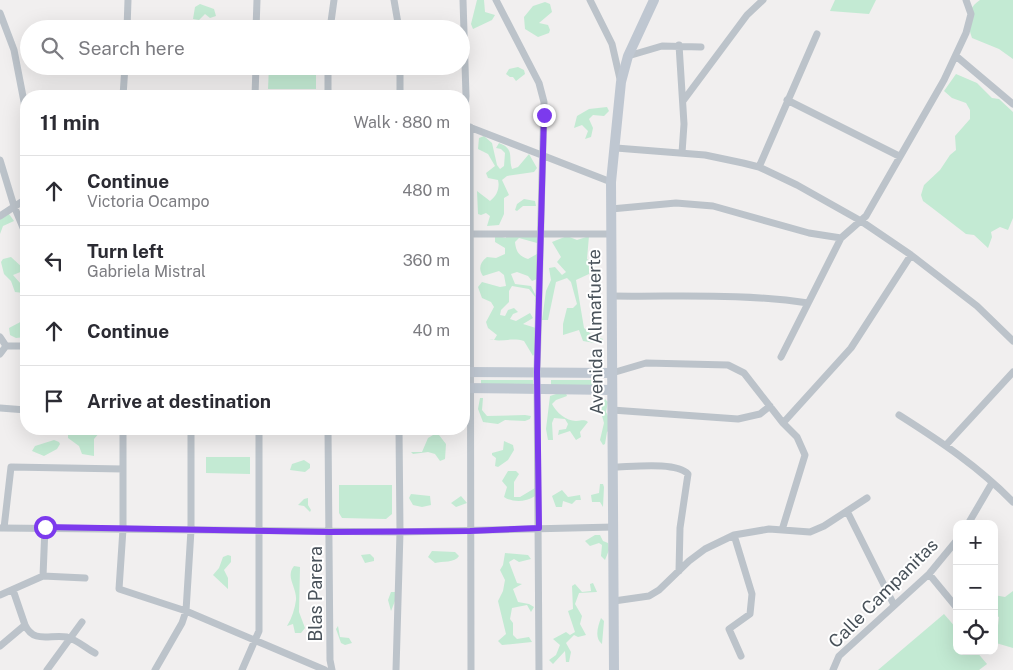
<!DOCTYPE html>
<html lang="en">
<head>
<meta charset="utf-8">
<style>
	body { margin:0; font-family:"Public Sans",sans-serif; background:#f2f2f3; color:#2b2b33 }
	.controls { position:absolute; right:15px; bottom:15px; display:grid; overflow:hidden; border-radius:10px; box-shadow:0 5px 20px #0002 }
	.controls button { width:45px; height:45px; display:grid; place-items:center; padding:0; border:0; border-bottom:1px solid #e1e1e2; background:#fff; color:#2b2b33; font:25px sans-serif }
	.stop { position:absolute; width:15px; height:15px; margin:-11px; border:4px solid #7c3aed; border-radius:50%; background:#fff }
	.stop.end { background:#7c3aed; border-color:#fff; box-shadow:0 1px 5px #0008 }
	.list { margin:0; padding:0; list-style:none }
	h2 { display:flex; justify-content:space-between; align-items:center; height:65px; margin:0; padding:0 20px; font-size:21px }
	h2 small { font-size:16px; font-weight:400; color:#7c7c81 }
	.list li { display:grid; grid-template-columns:32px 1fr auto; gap:15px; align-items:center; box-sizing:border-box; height:70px; padding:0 20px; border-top:1px solid #e1e1e2 }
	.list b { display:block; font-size:19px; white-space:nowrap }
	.list p { margin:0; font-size:16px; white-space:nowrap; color:#7c7c81 }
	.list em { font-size:16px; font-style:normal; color:#7c7c81 }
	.icon { flex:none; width:28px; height:28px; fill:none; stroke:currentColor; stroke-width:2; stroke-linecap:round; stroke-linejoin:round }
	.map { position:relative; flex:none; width:1013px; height:670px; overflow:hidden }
	.search { position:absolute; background:#fff; box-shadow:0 5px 20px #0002; left:20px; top:20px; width:450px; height:55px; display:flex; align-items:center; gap:12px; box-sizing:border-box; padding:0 18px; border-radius:28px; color:#7c7c81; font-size:19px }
	.panel { position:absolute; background:#fff; box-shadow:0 5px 20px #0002; left:20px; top:90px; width:450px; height:345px; border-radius:20px }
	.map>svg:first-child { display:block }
	.green { fill:#c3ead3 }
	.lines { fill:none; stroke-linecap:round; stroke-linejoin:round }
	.street { stroke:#bcc3ca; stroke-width:7 }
	.secondary { stroke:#bfc7d1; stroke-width:10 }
	.route { stroke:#7c3aed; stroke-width:6 }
	.labels { text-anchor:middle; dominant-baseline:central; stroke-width:4; stroke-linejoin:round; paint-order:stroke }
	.street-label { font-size:18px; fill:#49525a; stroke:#fff }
</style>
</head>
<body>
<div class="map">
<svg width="1013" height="670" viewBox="0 0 1013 670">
	<rect width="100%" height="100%" fill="#f1efef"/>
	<path class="green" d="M477 0H484L485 12 495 15 492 20 473 29 471 24Z
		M835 0H876L869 14 830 11Z
		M980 0H1013V59L999 49 972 38C967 23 965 10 980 0Z
		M545 2 550 4 552 12 539 23 548 25 550 30 549 33 538 37 525 29 524 17 533 6Z
		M200 4 214 9 216 16 210 18 205 14 199 20 193 19 195 7Z
		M269 66H316V89H268Z
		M518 67 524 70 525 74 516 81 513 77H510L506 74 509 69Z
		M956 74 977 83 992 98 999 99 1013 112V218L1008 230 1000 227 991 232 992 237 988 248 974 235 966 234 931 207 923 201 921 195 924 185 940 170 950 155 956 150 955 136 970 119V110L966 103 952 98 944 91Z
		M607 107 609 111 604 116 593 115 589 119 593 128 591 137 585 139 588 131 582 125 574 128 577 116 589 109Z
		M484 136 492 143 497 165 500 169 504 166 505 153 501 149 496 148 499 143C515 149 508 157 512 169L518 167 529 154 537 168 534 172 507 176 502 180 509 195 504 198V214L499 225 487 226 490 216 486 213 481 215 478 214 477 191 490 201C497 196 500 188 498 180L488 178 486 173 495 166 488 154 478 149 479 138Z
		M524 199 535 201 536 206H523L517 211 515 210 517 204Z
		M9 214 14 221 3 226 0 234V216Z
		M518 231 540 238 537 243 519 238 515 242C516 252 519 256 528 259L537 254V279L532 281 528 276 517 272 511 274 515 284 531 286 536 296 534 303 536 298 529 289 512 286 509 291V302L501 310 500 315 505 316 508 310 514 308 518 312 513 314 510 319 516 321 530 313 533 318 523 324 536 328V351L533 356 524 341C511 337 501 343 489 339L494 340 497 335 488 328 486 322 494 307 491 302 482 298 478 287 482 282 500 287 506 286 504 275 499 271 483 276C478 269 480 262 487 257L496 258 505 254V248L495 242V235L506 238V233Z
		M567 236 577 240 589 236 587 259 592 263 589 268V274L576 280 584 328 592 335 603 339 601 344 583 341 579 330 563 335V324L567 308H573L577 304 571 282 567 278 556 282 548 320H542L546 291 551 280 549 268 555 267 562 275 566 272 557 262 561 257 552 242Z
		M11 257 23 268V271L13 275 21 284 23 293 15 292 11 281 4 274 1 262 3 259Z
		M26 319V337L16 338 10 335 9 328Z
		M481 380H533V386H481Z
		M551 380H603V386H551Z
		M565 391 567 396 556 400 552 404C556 412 566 421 576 421 582 421 583 419 588 422L580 432 581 437 576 440 570 431 558 435 559 430 566 429 568 424 565 419 554 418 552 423 553 440H548L546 429 550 396Z
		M480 398H483L482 410 487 416 525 415 531 416 530 419 525 421 505 420 498 424 483 422 478 409Z
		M604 398 608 402 606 412 614 427 607 432 605 444 603 445 600 440 604 423 601 412Z
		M77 429 85 431 99 429 100 432 94 439V456L82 454 79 446 68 438V432Z
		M204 429H251V432H204Z
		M433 435H439L446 444 445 459 440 461 435 454 428 452 413 454 411 452H422L428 438Z
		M54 440 59 442 60 444 57 449 44 456 32 451 35 446Z
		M504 441 513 445 514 450 508 460 498 467 495 466 496 458 492 455V453L503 450Z
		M206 457H250V474L206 473Z
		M304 460 310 464V468L305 472 290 470 292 464Z
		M508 471H516L519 474 514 482V497H520L535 488V496C526 502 513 503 504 497L507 487 502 481Z
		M600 484H603L604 487 603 507 600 502H592L591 495 599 493Z
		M339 485H392V514L386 519 342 518 339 513Z
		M562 490 568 497 580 495 581 500H576L572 504 563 501 562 507H556L552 496Z
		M411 494 430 496 431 505 422 507 413 505 409 498Z
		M461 496 467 503 456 507 451 503Z
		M308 498V505L311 510 310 512 304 506 298 505 304 499Z
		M595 535H600L603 541 608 543 609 550 605 560 601 556 602 545 599 543 590 546 585 541Z
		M432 551 455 552 459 556C455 563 442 561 435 563L428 557Z
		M505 553 528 555 531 559 519 562 514 559 509 562 517 583 522 584 513 589 518 602 529 604 534 607 531 612 527 605 512 608 510 619 513 623V635L517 639 529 637 532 642 502 645 498 641 506 634 498 601 503 591 505 580 500 570 503 565Z
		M370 554 374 558V561L365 563 361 555Z
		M228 555 231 556V562L224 570 228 578V589L213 575 219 568 223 557Z
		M294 566 300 567 299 612 305 628 301 633H295L293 624 287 626C292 618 295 608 296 600 297 587 285 577 294 566Z
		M593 583 597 592 579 593 575 604 582 616 580 624 586 635 578 637 574 635 566 643 571 652 569 662H566L565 651 553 664 549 660 556 655 560 645 553 639 566 632 570 635 575 632 568 611 573 609 572 586 575 584 582 592 591 591 590 584Z
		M1013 591V648L996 643 999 617 994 615V595L1005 597Z
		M391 592H395V601L391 611 388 600Z
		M944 614 957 629V651H976L987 664 979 670H878Z
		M601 618 604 621 602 644C594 638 598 626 601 618Z
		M338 626 340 637 349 638 352 643 345 645 341 643 336 629Z"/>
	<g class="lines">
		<path class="street" d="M394 0 399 29
			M463 0 466 96 464 119
			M496 0 539 83 544 102 537 372 539 670
			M590 0 612 44 620 79
			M0 13 14 50 26 112
			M127 29 128 0
			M256 29 257 0
			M330 29 334 0
			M679 45 684 124 682 153
			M628 56 662 46 701 47
			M956 56 1013 104
			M328 66V96
			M123 96 125 66
			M255 96 256 66
			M400 96V66
			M787 100 899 156
			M683 101 747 15 763 0
			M464 125 611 182
			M470 127 471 670
			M616 148 705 155 743 163 759 167 797 185 861 221 911 255 977 306 1013 341
			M0 160 14 206 26 235
			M759 167 817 34
			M611 209 676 203 713 206 809 233 841 238 866 216 944 80 966 33 971 14 966 0
			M0 216 26 199
			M464 234H610
			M612 296C677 297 743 293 808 303
			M0 337 6 346
			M0 354 6 346H26
			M781 357 841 238
			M612 373 646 363 728 365 744 373 783 423 797 437 805 455 782 530
			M0 408 26 410
			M612 410 738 419 760 414 770 406
			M899 415C940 441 979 467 1013 502
			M783 423 851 348 911 255
			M123 429V529L119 589 186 611 325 670
			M328 429 330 660 332 670
			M946 445 1013 372
			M613 467C630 467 676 461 688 474L680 528 679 571
			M847 511 894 605
			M968 524 992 483
			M0 528 400 532 614 527
			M4 528 11 467 123 469
			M734 535 752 594 750 614 729 629 741 656
			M929 574 957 608
			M43 576 45 527
			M0 595 43 576 85 578
			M614 601 649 596 659 590 689 561 705 549 734 535 769 529 810 532 824 526 867 498
			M25 625C34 644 50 634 67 637 77 640 86 648 95 653
			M0 646 25 625 13 590
			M47 670 82 622
			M155 670 182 623 186 611 191 530V429
			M242 670 259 631V429
			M396 670 400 532 399 429
			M833 670 839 656 929 574 957 540"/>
		<path class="secondary" d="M464 372 612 373
			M464 388 612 390
			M614 670 611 182 621 82 628 56 654 0"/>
	</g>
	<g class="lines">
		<path class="route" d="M45 527 330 532 470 531 539 528 537 372 544 115"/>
	</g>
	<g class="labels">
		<g class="street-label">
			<text transform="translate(595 332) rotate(-91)">Avenida Almafuerte</text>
			<text transform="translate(883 593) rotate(-45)">Calle Campanitas</text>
			<text transform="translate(315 594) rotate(-90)">Blas Parera</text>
		</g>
	</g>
</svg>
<div class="controls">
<button>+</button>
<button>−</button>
<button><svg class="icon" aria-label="locate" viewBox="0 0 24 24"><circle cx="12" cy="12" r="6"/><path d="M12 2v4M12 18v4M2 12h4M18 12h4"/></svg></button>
</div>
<div class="stop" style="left:45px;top:527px"></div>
<div class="stop end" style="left:544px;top:115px"></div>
<div class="search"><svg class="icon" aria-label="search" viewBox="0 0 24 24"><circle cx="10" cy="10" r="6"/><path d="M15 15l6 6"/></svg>Search here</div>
<section class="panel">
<h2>11 min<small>Walk · 880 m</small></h2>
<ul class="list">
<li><svg class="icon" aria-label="ahead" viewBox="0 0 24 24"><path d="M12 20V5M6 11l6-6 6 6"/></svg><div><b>Continue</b><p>Victoria Ocampo</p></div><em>480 m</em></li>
<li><svg class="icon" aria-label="left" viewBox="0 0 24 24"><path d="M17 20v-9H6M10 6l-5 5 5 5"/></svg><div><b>Turn left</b><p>Gabriela Mistral</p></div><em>360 m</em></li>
<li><svg class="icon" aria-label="ahead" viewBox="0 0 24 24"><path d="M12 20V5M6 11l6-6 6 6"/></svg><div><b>Continue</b></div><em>40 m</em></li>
<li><svg class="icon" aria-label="arrive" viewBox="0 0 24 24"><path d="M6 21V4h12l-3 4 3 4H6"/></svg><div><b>Arrive at destination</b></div></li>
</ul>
</section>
</div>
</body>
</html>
